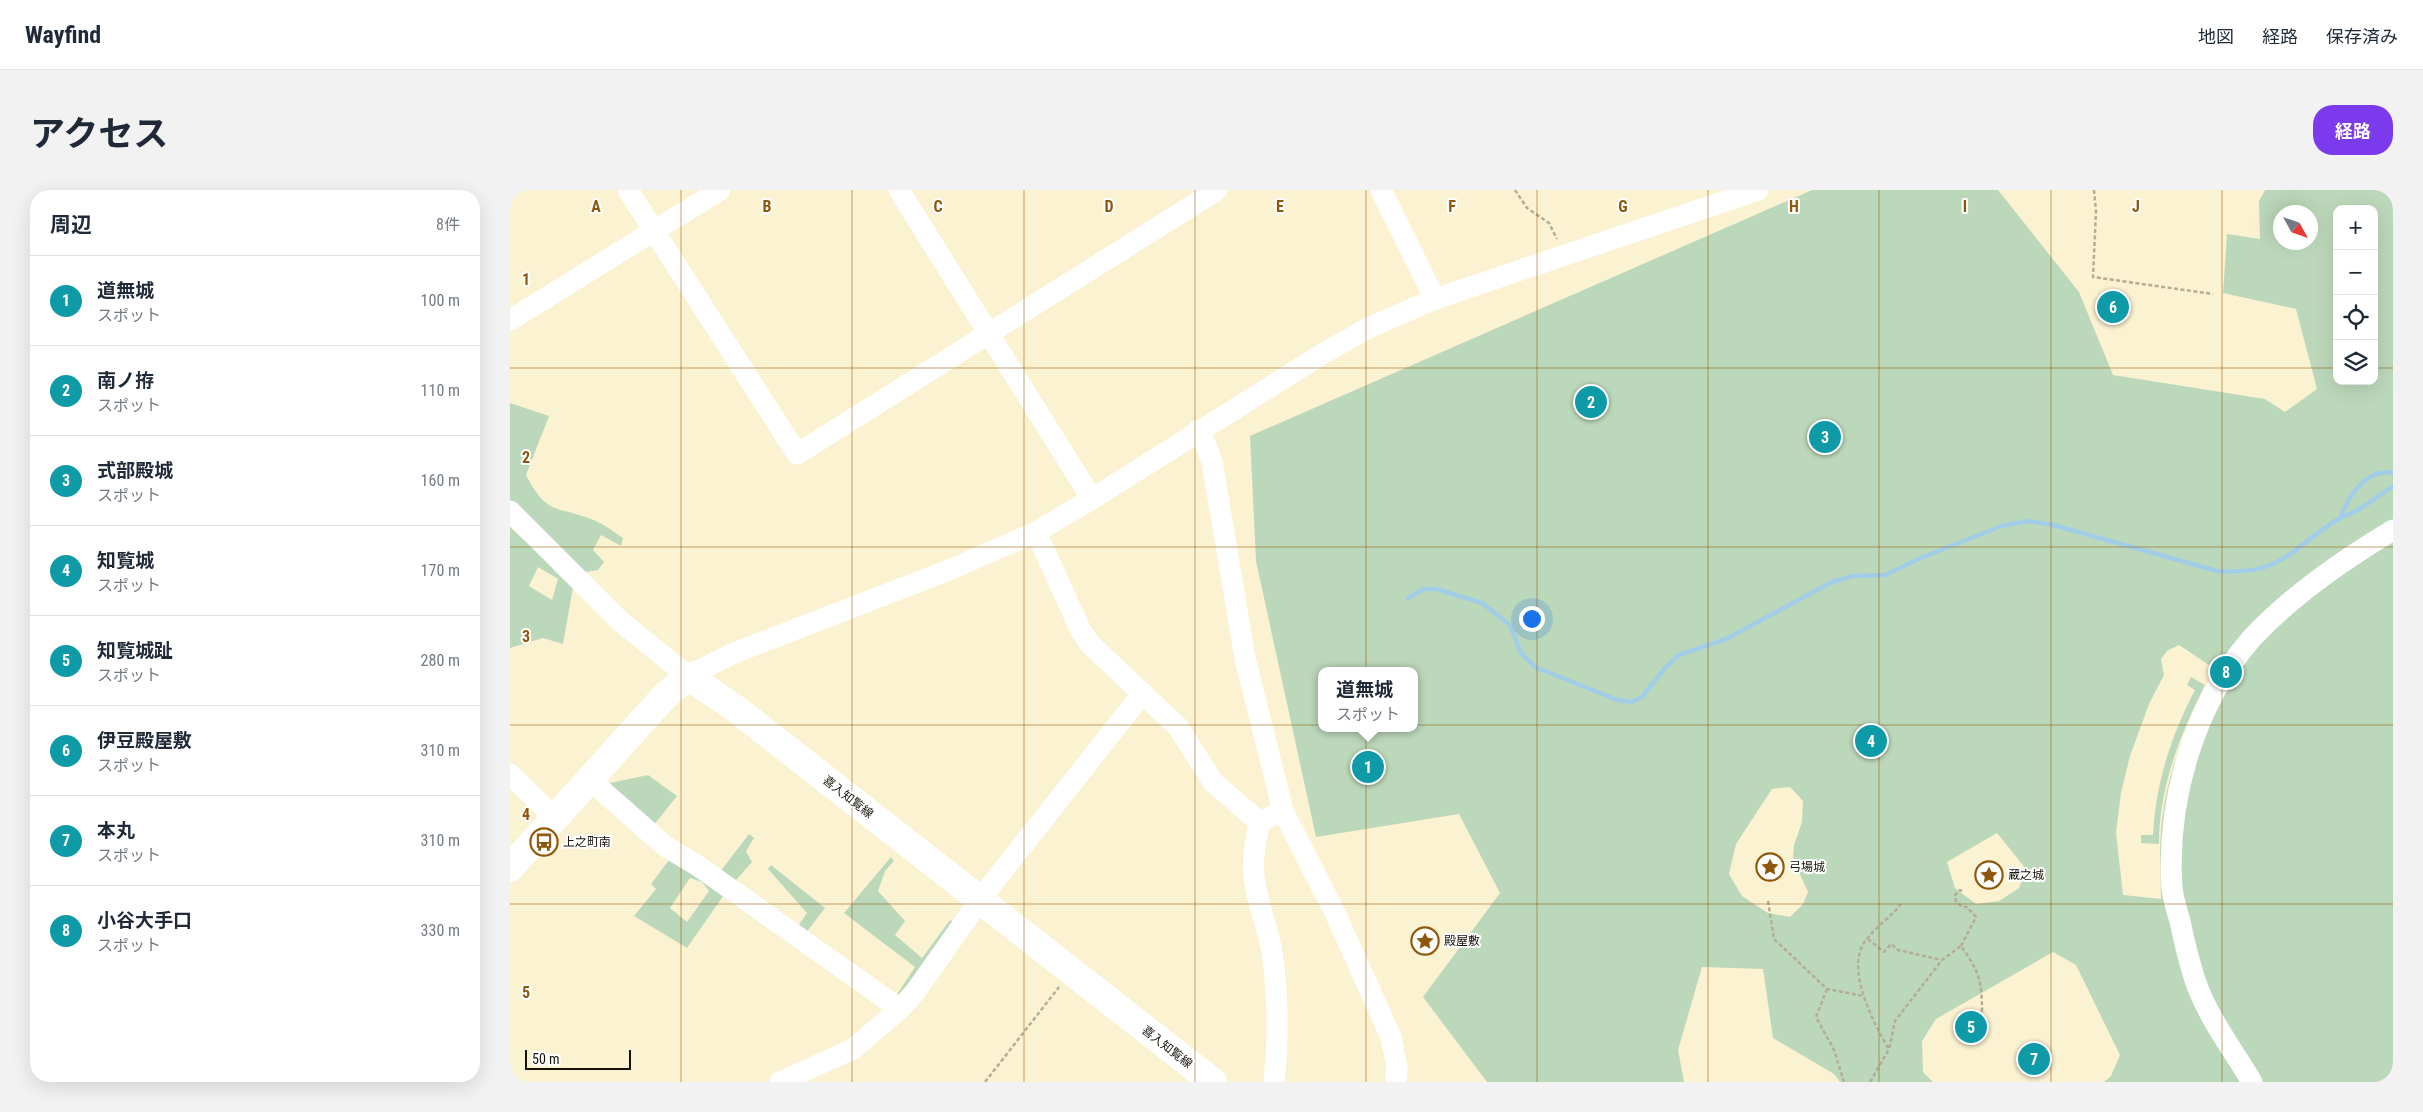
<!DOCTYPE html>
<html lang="ja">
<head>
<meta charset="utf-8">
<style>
	body { margin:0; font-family:"Roboto Condensed","Noto Sans JP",sans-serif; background:#f2f2f3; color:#1f2937 }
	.controls { position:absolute; right:15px; top:15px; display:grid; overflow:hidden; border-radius:10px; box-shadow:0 5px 20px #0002 }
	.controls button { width:45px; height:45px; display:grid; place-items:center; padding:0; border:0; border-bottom:1px solid #e0e1e3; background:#fff; color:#1f2937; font:25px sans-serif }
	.compass { position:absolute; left:1763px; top:15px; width:45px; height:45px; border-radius:50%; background:#fff; box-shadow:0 5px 20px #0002; rotate:130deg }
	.scale { position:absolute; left:15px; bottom:12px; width:106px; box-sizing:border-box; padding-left:5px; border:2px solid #141107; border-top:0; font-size:14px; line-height:18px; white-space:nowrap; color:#141107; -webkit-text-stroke:4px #fff; paint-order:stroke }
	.you { position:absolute; left:1021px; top:428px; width:18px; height:18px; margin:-12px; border:4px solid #fff; border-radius:50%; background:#1a73e8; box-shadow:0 0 0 8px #1a73e833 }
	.badge { display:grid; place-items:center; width:32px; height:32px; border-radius:50%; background:#7c3aed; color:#fff; font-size:16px; font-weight:700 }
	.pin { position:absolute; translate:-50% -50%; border:2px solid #fff; box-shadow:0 1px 5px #0006 }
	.popup { position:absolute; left:808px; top:477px; width:100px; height:65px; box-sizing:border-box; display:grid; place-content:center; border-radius:10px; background:#fff; filter:drop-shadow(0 1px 4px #0005); font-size:16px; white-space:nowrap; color:#747a83 }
	.popup b { font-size:19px; color:#1f2937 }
	.popup::after { content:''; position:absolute; left:50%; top:100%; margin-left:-10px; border:10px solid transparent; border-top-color:#fff }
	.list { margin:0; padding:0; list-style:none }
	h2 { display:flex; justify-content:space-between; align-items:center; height:65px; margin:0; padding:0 20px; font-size:21px }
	h2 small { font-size:16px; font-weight:400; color:#747a83 }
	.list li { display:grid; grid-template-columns:32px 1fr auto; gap:15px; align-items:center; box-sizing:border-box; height:90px; padding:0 20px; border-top:1px solid #e0e1e3 }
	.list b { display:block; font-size:19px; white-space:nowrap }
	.list p { margin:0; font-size:16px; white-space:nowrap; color:#747a83 }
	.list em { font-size:16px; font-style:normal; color:#747a83 }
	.icon { flex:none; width:28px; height:28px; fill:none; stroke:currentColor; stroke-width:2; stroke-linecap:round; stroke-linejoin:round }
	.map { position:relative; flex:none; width:1883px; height:892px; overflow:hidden; border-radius:20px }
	header { display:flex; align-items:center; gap:30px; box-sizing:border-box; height:70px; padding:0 25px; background:#fff; border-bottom:1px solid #e0e1e3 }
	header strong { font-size:24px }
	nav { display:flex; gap:28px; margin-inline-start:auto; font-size:18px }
	.intro { display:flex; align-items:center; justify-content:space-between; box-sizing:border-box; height:120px; padding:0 30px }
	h1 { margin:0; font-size:35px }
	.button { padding:12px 22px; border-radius:20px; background:#7c3aed; color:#fff; font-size:18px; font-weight:700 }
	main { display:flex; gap:30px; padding:0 30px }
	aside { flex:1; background:#fff; border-radius:20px; box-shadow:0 5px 20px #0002 }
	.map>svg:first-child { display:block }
	.green { fill:#bcd8ba; fill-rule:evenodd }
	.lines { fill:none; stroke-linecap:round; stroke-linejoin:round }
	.stream { stroke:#a2cde7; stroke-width:4.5 }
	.path { stroke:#b4ad94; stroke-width:2.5; stroke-dasharray:4 2.5; stroke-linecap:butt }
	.minor { stroke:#fff; stroke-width:21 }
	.major { stroke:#fff; stroke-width:28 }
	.grid { fill:none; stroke:#8e570b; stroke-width:1; stroke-opacity:0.55 }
	.labels { text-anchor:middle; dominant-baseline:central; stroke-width:4; stroke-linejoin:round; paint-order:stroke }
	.street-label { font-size:12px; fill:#141107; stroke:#fff }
	.poi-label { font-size:12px; fill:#141107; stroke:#fff; text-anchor:start }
	.grid-label { font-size:16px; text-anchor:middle; font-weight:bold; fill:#8e570b; stroke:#fff; stroke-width:4; stroke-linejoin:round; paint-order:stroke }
</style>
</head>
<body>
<header>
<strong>Wayfind</strong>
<nav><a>地図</a><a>経路</a><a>保存済み</a></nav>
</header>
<div class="intro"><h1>アクセス</h1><a class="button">経路</a></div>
<main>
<aside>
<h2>周辺<small>8件</small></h2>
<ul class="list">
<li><span class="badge" style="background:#0f9aa8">1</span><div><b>道無城</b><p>スポット</p></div><em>100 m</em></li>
<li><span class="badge" style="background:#0f9aa8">2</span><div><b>南ノ拵</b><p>スポット</p></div><em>110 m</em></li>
<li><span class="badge" style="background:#0f9aa8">3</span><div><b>式部殿城</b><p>スポット</p></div><em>160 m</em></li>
<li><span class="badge" style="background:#0f9aa8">4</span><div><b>知覧城</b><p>スポット</p></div><em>170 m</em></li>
<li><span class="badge" style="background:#0f9aa8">5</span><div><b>知覧城趾</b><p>スポット</p></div><em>280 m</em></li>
<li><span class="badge" style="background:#0f9aa8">6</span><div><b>伊豆殿屋敷</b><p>スポット</p></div><em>310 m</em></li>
<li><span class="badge" style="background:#0f9aa8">7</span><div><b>本丸</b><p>スポット</p></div><em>310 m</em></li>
<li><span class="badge" style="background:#0f9aa8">8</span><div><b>小谷大手口</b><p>スポット</p></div><em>330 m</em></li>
</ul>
</aside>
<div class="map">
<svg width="1883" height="892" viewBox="0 0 1883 892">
	<rect width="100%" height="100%" fill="#fbf2d2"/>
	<path class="green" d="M1302 0H1488L1569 102 1603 185 1755 209 1775 222 1807 199 1786 119 1713 103 1717 44 1750 49 1749 11 1755 0H1883V892H1594L1601 886 1610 865 1566 775 1543 762 1426 829 1412 851 1413 882 1423 892H1330L1324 884 1263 848 1253 779 1192 777 1168 860 1174 892H977L913 807 990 703 949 624 806 647 746 371 740 246ZM1827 19H1864V191H1827ZM1770 22H1800V52H1770ZM1669 455 1705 479C1678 529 1656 582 1651 640 1649 663 1651 686 1651 709L1613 705 1606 642 1611 603 1620 566 1639 514 1654 485 1651 469 1657 461ZM812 481H904V538H812ZM1280 597 1293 611 1292 632 1284 655 1283 669 1298 702 1293 714 1280 727 1258 723 1232 706 1219 684 1226 654 1262 599ZM1487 643 1516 679 1509 698 1489 711 1466 714 1445 698 1437 672Z
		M0 213 39 226 16 285C38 328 49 315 86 331 95 335 104 342 113 348L111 356 91 345 83 360 94 372 88 380 75 382 0 312Z
		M0 337 30 365 64 392 53 454 33 448 0 458ZM28 377 48 389 42 410 19 396Z
		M1681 487 1695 495C1670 545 1649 597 1649 654L1631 653V645H1643C1646 592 1661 546 1685 500L1677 495Z
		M138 585 167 606 143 636 98 598 100 593Z
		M239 644 244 648 236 661 242 672 226 690 253 714 216 702 177 758 124 726 146 699 141 694 162 666 203 691ZM180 688 192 692 199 701 177 732 160 718Z
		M381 667 384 671 375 681 368 701 395 731 385 745 412 768 440 730 445 733 390 808 386 806 405 777 334 723Z
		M261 675 315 718 296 743 288 736 297 723 258 679Z"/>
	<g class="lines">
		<path class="stream" d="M1831 327C1838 306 1858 277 1883 283
			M898 408 914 399H926L972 413 1000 435 1011 463 1025 477 1107 510 1122 512 1132 507 1155 478 1169 465 1216 449 1322 392 1343 386 1375 385 1413 367 1492 336 1517 331 1543 335 1707 381C1774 386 1780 358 1830 328 1835 325 1840 325 1844 322 1858 314 1870 305 1883 296"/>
		<path class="path" d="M1005 0 1017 18 1039 33 1047 49
			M1584 0 1586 21 1583 87 1703 104
			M1258 711 1264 749 1317 799 1354 806
			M1358 749 1374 762 1381 754 1388 760 1432 770
			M1451 756 1466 727 1457 717H1452L1446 711 1445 705 1450 700 1452 701
			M1317 799 1306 827 1324 860 1334 892
			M1378 858C1364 834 1336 780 1354 753 1364 738 1380 728 1391 714
			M475 892 549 797
			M1360 892 1379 859 1385 831 1432 770 1451 756C1469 781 1472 791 1472 822L1461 830"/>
		<path class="minor" d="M118 0 287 264 707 0
			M389 0 582 309
			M871 0 925 109
			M0 130 210 0
			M687 241 695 253 702 272 735 468 773 621 825 723 881 847 887 877 886 892
			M0 321 110 431 178 486 224 463 439 380 526 342 582 309 809 166 858 138 925 109 1248 0
			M526 342 571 441 580 454 668 537 703 592 749 632 773 621
			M0 584 44 627
			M80 590 155 656 188 676 390 819
			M749 632C746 652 741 672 745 693 748 717 759 739 762 763 768 805 769 849 764 892
			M270 892 343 859 390 819 405 802 475 703 633 503
			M1742 892C1723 860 1697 826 1685 790 1679 771 1674 751 1670 731 1667 721 1663 709 1662 698 1656 611 1684 514 1742 448 1782 405 1833 370 1883 340"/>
		<path class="major" d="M0 678 153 508 178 486 226 519 703 892"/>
	</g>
	<path class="grid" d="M171 0V892M342 0V892M514 0V892M685 0V892M856 0V892M1027 0V892M1198 0V892M1369 0V892M1541 0V892M1712 0V892M0 178H1827M1864 178H1883M0 357H1883M0 535H1883M0 714H1883"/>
	<defs>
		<g id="bus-ring" transform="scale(1.4375)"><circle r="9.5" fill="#fff" stroke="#8e570b" stroke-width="1.5"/><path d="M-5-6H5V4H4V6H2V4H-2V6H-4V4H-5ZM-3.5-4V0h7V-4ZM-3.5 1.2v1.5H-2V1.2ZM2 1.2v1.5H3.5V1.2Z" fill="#8e570b"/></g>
		<g id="sight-ring" transform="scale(1.4375)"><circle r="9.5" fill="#fff" stroke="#8e570b" stroke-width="1.5"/><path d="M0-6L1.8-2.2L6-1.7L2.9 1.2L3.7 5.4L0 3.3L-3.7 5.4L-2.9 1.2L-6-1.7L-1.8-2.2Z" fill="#8e570b"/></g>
	</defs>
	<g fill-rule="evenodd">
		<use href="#bus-ring" x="34" y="652"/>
		<use href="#sight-ring" x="1260" y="677"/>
		<use href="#sight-ring" x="1479" y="685"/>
		<use href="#sight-ring" x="915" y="751"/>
	</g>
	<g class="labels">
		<g class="street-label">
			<text transform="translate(338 607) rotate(38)">喜入知覧線</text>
			<text transform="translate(657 857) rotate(38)">喜入知覧線</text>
		</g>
		<g class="poi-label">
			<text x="53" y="652">上之町南</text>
			<text x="1279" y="677">弓場城</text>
			<text x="1498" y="685">蔵之城</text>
			<text x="934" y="751">殿屋敷</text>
		</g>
	</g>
	<g class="grid-label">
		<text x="86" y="22">A</text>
		<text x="257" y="22">B</text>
		<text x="428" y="22">C</text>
		<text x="599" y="22">D</text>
		<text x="770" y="22">E</text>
		<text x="942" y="22">F</text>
		<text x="1113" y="22">G</text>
		<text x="1284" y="22">H</text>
		<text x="1455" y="22">I</text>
		<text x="1626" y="22">J</text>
		<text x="16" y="95">1</text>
		<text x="16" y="273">2</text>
		<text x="16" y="452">3</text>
		<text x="16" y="630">4</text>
		<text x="16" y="808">5</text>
	</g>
</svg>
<div class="controls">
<button>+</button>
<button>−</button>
<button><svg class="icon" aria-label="locate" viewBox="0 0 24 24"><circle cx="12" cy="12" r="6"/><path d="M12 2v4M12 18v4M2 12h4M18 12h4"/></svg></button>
<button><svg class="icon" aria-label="layers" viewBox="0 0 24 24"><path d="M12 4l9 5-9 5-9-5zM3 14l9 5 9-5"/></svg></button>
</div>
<svg class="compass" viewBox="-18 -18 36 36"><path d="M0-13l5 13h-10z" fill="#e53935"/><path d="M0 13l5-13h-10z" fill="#747a83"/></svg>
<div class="scale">50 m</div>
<div class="you"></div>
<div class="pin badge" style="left:858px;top:577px;background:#0f9aa8">1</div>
<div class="popup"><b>道無城</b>スポット</div>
<div class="pin badge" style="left:1081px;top:212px;background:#0f9aa8">2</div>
<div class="pin badge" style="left:1315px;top:247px;background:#0f9aa8">3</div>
<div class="pin badge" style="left:1361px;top:551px;background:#0f9aa8">4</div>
<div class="pin badge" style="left:1461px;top:837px;background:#0f9aa8">5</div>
<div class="pin badge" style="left:1603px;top:117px;background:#0f9aa8">6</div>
<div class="pin badge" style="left:1524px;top:869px;background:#0f9aa8">7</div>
<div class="pin badge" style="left:1716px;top:482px;background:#0f9aa8">8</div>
</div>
</main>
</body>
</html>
